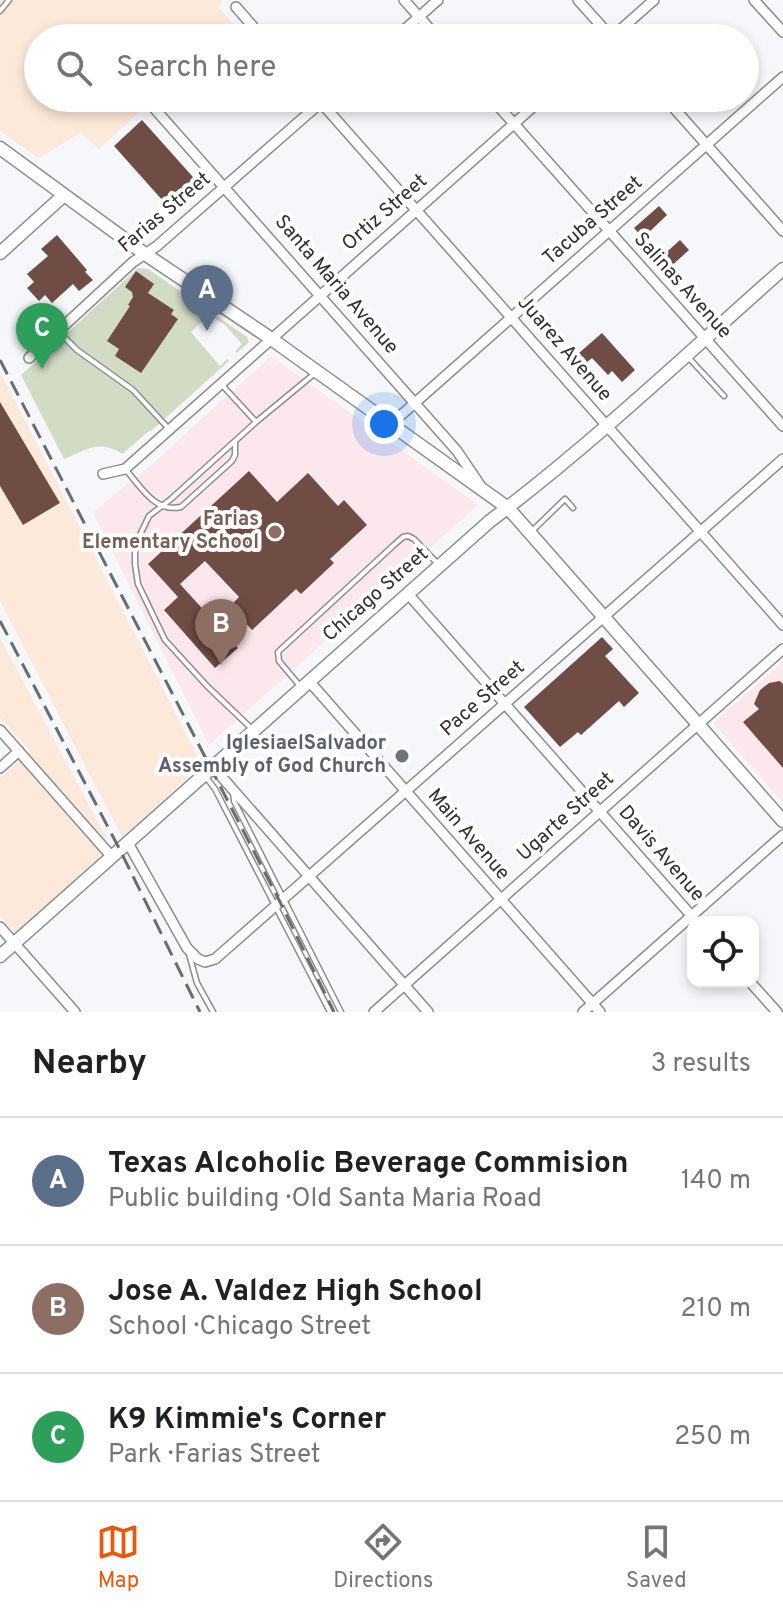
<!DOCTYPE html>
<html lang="en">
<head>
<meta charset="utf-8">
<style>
	body { margin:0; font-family:Overpass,sans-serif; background:#f2f2f2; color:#202124 }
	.controls { position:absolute; right:24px; bottom:24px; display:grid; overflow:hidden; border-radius:16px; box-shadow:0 4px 12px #0003 }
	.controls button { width:72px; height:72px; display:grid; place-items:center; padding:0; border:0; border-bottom:2px solid #e0e0e0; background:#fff; color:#202124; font:40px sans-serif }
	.you { position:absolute; left:384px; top:424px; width:28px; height:28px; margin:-20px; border:6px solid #fff; border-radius:50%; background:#1a73e8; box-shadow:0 0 0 12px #1a73e833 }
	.badge { display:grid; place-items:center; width:52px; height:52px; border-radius:50%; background:#ea580c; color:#fff; font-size:26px; font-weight:700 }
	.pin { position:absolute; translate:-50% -66px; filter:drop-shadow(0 2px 4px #0008) }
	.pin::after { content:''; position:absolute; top:42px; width:28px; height:24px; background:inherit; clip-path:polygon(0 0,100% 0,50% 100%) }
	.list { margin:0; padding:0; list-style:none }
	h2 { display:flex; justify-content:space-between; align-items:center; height:104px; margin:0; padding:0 32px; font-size:34px }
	h2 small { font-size:26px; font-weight:400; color:#757577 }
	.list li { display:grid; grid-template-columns:52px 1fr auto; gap:24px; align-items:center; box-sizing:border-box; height:128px; padding:0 32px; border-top:2px solid #e0e0e0 }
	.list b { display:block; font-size:30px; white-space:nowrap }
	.list p { margin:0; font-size:26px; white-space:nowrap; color:#757577 }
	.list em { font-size:26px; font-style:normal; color:#757577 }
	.icon { flex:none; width:44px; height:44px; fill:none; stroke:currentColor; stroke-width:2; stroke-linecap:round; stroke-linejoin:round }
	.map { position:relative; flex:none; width:783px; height:1012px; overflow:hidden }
	.search { position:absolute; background:#fff; box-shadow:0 4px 12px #0003; left:24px; right:24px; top:24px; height:88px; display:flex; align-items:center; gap:20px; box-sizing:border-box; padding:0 28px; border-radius:44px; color:#757577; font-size:30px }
	.sheet { height:488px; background:#fff }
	nav { display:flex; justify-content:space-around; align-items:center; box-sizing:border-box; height:112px; border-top:2px solid #e0e0e0; background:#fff; font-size:22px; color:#757577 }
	nav a { display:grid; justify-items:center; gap:4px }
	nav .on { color:#ea580c }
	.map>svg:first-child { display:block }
	.industrial { fill:#fde9da }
	.education { fill:#fce7ec }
	.green { fill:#d2dbc4 }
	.building { fill:#6f4d44 }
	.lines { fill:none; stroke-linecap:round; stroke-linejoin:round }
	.lane-casing { stroke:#8b8c8f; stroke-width:7 }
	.street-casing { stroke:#8b8c8f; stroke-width:12 }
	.secondary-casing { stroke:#8b8c8f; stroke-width:15 }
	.lane { stroke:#fff; stroke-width:4 }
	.street { stroke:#fff; stroke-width:9 }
	.secondary { stroke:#fff; stroke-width:12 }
	.rail { stroke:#6c6c6e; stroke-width:3; stroke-dasharray:16 8; stroke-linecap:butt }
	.education-dot { fill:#8d6e63; stroke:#fff; stroke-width:3 }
	.worship-dot { fill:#6b7280; stroke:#fff; stroke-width:3 }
	.labels { text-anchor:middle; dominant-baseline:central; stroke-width:8; stroke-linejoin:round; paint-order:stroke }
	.street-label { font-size:20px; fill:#303031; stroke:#fff }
	.education-label { font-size:20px; font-weight:bold; fill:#785e54; stroke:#fff; text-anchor:end }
	.worship-label { font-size:20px; font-weight:bold; fill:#5b616d; stroke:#fff; text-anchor:end }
</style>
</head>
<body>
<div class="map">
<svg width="783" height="1012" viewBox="0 0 783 1012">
	<rect width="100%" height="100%" fill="#f5f7fa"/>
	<path class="industrial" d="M0 0H223L219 8 234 25 220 38H38V98H155L99 149 81 133 38 158 0 131Z
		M0 372 202 765 122 837 0 601Z
		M0 638 106 837 99 857 18 931H13L0 916V778L30 751 0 717Z"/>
	<path class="education" d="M271 356 478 505 209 745 93 513 128 483 130 484Z
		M783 662V803L713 723Z"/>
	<path class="green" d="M138 268 148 269 247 337 249 342 237 353 235 351 242 344 224 324 209 315 191 332 220 366 227 359 229 361 151 431H149L122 454C100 439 86 450 64 459L21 375Z"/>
	<path class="building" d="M142 120 201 186 172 211 114 146Z
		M659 206 667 215 643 238 634 228Z
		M57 235 87 270 85 272 93 280 79 291 73 284 52 303 45 295 39 301 27 288 34 282 27 274 48 256 41 249Z
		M680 240 689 250 668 269 659 259Z
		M136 271 154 284 148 293 174 310 171 314 178 319 141 373 115 356 119 349 107 341 130 306 128 305 133 297 132 292 125 287Z
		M602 333 635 370 622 382 612 371 608 375 592 358 587 362 579 353Z
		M0 402 60 503 23 525 0 486Z
		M249 471 277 502 308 473 338 506 344 500 367 525 330 559 334 563 301 594 296 589 252 630 230 606 239 597 205 561 180 584 238 648 215 668 164 610 178 597 148 564Z
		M602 637 613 649 605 656 639 693 624 707 619 701 581 735 578 732 560 747 524 707Z
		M780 681 783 684V768L743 722 759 709 754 704 760 690 769 683Z"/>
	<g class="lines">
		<g class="lane-casing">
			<path id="lane" d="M0 11 9 0
				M58 331 77 350 133 390 169 429
				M688 357 724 396
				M222 385 256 422
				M126 470C141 487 155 513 181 507L232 461 235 455V441
				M532 531 565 499 573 508
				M300 686 279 661 278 652 395 544 403 537 408 536 414 539 438 564
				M252 729 207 686 165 640 138 584 135 564V553L138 539 149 516 171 499 256 422 314 374
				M206 777 215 789 330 1012
				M233 792 234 801 341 1012
				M189 954 197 983 213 1012"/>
		</g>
		<g class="street-casing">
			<path id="street" d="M404 0 438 38
				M578 0 612 38
				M754 0 783 32
				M236 7 263 38
				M395 38 438 0
				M611 38 654 0
				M317 98 783 625
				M491 98 783 426
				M665 98 783 231
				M154 108 457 451 480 485
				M29 358 133 262 157 246 326 98
				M391 424 783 77
				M103 474 125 469 543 98
				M408 594 697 922
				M309 681 600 1012
				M0 730 112 857
				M213 767 428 1012
				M0 768 19 751
				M128 843 187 948 198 959 205 962 215 959 783 459
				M0 927 75 1012
				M750 982 777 1012
				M374 1012 783 649
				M583 1012 783 835"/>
		</g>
		<g class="secondary-casing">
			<path id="secondary" d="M0 148 145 254 270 338 508 508 783 821
				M0 253 63 196
				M0 956 490 521C592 444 687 354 783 269"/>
		</g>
		<use href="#lane" class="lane"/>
		<use href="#street" class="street"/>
		<use href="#secondary" class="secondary"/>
		<path class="rail" d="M0 360 280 902 334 1012
			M0 621 120 850 200 1012"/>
	</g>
	<circle class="education-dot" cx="275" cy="532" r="8"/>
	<circle class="worship-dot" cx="402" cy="756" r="8"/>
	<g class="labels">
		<g class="street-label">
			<text transform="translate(165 213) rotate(-40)">Farias Street</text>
			<text transform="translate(385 213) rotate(-41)">Ortiz Street</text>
			<text transform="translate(593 221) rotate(-41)">Tacuba Street</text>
			<text transform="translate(336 285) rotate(49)">Santa Maria Avenue</text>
			<text transform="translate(682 286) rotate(48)">Salinas Avenue</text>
			<text transform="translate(564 349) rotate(49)">Juarez Avenue</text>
			<text transform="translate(376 595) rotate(-41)">Chicago Street</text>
			<text transform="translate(483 699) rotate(-41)">Pace Street</text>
			<text transform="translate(566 817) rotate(-42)">Ugarte Street</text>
			<text transform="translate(468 835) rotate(49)">Main Avenue</text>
			<text transform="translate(661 854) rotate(49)">Davis Avenue</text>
		</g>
		<g class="education-label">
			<text x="259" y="520">Farias<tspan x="259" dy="23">Elementary School</tspan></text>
		</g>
		<g class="worship-label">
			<text x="386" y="744">IglesiaelSalvador<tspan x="386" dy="23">Assembly of God Church</tspan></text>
		</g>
	</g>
</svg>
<div class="controls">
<button><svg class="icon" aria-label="locate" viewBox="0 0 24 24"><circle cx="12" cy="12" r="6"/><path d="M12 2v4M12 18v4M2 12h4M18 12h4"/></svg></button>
</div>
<div class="you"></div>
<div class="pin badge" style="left:207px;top:331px;background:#5c6f8a">A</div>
<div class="pin badge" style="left:221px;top:665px;background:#8d6e63">B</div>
<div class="pin badge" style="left:42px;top:369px;background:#2e9e5b">C</div>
<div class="search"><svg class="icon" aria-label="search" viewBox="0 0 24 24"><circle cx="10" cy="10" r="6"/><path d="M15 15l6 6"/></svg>Search here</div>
</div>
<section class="sheet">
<h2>Nearby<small>3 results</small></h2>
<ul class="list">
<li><span class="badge" style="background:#5c6f8a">A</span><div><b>Texas Alcoholic Beverage Commision</b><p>Public building · Old Santa Maria Road</p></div><em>140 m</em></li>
<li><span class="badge" style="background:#8d6e63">B</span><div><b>Jose A. Valdez High School</b><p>School · Chicago Street</p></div><em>210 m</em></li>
<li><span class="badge" style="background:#2e9e5b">C</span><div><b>K9 Kimmie's Corner</b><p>Park · Farias Street</p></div><em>250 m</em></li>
</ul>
</section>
<nav>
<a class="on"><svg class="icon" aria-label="map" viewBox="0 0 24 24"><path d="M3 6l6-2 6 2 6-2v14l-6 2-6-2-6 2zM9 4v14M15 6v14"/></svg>Map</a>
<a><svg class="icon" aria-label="directions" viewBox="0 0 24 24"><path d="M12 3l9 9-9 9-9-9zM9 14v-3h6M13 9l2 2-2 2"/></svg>Directions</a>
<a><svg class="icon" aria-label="saved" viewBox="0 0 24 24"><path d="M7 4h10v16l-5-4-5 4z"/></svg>Saved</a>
</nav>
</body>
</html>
